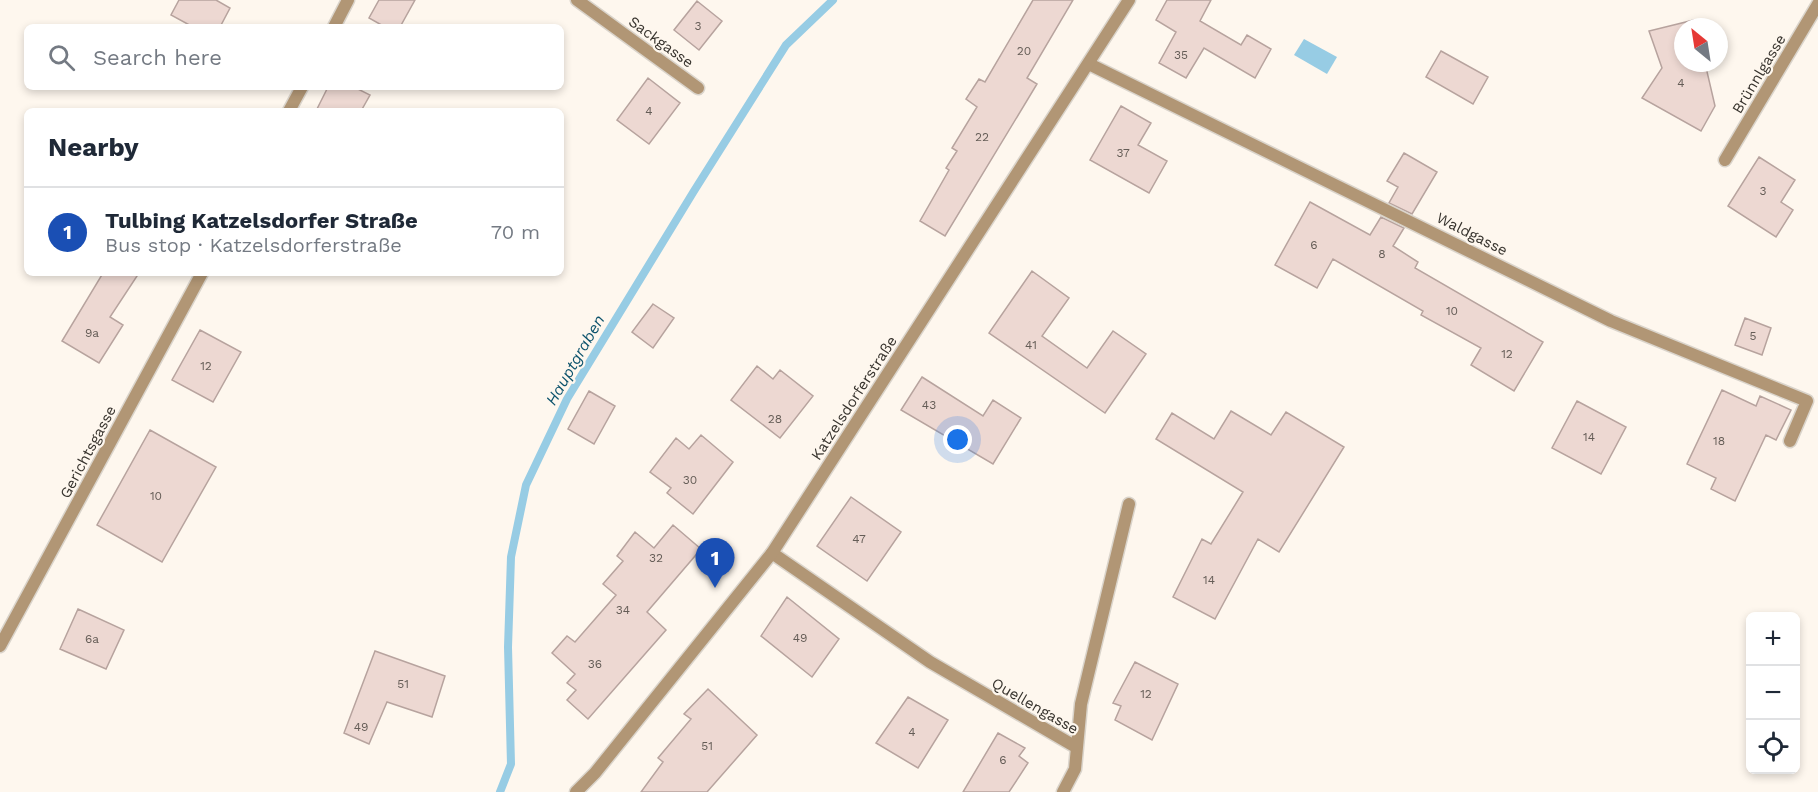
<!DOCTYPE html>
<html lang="en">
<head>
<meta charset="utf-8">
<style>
	body { margin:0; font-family:"Work Sans",sans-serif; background:#f2f2f3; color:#1f2937 }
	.controls { position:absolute; right:18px; bottom:18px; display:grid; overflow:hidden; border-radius:9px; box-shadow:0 3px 9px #0003 }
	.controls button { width:54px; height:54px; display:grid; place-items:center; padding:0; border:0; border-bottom:2px solid #e0e1e3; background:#fff; color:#1f2937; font:30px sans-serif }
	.compass { position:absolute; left:1674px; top:18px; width:54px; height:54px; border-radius:50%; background:#fff; box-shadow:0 3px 9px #0003; rotate:330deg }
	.you { position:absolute; left:958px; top:440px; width:21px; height:21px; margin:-15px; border:4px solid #fff; border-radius:50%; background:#1a73e8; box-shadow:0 0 0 9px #1a73e833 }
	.badge { display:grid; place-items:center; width:39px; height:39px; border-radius:50%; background:#0b8043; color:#fff; font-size:20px; font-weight:700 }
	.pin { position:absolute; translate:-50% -50px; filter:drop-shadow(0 2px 3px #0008) }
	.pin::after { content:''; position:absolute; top:32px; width:21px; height:18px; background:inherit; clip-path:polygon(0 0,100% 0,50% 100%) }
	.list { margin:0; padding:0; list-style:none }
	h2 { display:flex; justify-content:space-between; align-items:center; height:78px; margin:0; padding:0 24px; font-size:26px }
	h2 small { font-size:20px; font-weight:400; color:#747a83 }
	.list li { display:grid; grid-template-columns:39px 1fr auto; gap:18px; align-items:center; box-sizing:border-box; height:90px; padding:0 24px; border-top:2px solid #e0e1e3 }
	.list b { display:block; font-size:22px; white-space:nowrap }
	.list p { margin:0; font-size:20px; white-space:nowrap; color:#747a83 }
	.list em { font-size:20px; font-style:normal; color:#747a83 }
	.icon { flex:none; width:33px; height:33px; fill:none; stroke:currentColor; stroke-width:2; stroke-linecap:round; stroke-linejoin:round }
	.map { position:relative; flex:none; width:1818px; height:792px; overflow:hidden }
	.search { position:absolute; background:#fff; box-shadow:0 3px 9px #0003; left:24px; top:24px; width:540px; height:66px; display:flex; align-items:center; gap:15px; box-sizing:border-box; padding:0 21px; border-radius:9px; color:#747a83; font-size:22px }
	.panel { position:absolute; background:#fff; box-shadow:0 3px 9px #0003; left:24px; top:108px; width:540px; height:168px; border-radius:9px }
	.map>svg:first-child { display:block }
	.water { fill:#97cce4 }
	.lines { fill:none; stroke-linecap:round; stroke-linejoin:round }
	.stream { stroke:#97cce4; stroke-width:8 }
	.building { fill:#edd8d2; stroke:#b7a39e; stroke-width:1.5 }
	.minor-casing { stroke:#dad4cb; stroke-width:15 }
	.tertiary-casing { stroke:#dad4cb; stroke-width:15 }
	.minor { stroke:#b19675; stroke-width:12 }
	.tertiary { stroke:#b19675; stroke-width:12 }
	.labels { text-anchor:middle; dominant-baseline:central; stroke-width:4.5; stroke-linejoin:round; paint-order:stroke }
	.number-label { font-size:12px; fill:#655d57 }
	.street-label { font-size:15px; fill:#38342e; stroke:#fef7ee }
	.water-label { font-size:16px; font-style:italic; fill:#0d536c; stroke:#fef7ee }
</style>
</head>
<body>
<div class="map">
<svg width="1818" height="792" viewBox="0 0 1818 792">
	<rect width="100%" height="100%" fill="#fef7ee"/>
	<path class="water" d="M1304 39 1337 57 1327 74 1294 55Z"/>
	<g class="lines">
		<path class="stream" d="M500 792 511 764 508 647 511 557 526 485 567 399 694 191 786 45 833 0"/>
	</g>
	<path class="building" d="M179 0H216L230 8 220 27H193L171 15Z
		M379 0H415L400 27H385L369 18Z
		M1033 0H1073L1027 78 1037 84 945 236 920 221 949 170 946 168 957 151 952 148 977 107 966 99 979 79 985 82Z
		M1167 0H1211L1200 21 1241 45 1247 35 1271 49 1255 78 1204 48 1186 78 1159 63 1176 32 1156 20Z
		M697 1 722 21 699 50 674 30Z
		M1694 20 1696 27H1683V63H1705L1715 106 1701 131 1642 98 1662 68 1649 31Z
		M1441 51 1488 77 1473 104 1426 77Z
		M648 78 680 103 649 144 617 120Z
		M328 87H354L370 95 361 111H316Z
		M1121 106 1151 123 1138 145 1167 161 1149 193 1090 160Z
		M1404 153 1437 172 1412 214 1389 203 1398 187 1387 181Z
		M1759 157 1795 180 1781 202 1793 210 1776 237 1728 206Z
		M1310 202 1370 235 1381 217 1404 228 1393 246 1418 262 1415 268 1543 342 1514 391 1471 365 1481 348 1421 315 1423 311 1333 259 1317 288 1275 265Z
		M1032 271 1069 298 1042 336 1087 368 1113 331 1146 354 1105 413 989 333Z
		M103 273H139L110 317 123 325 99 363 62 341Z
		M653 304 674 318 653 348 632 332Z
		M1745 318 1771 328 1762 355 1735 345Z
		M200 330 241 352 213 402 172 380Z
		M757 366 773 379 780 370 813 396 780 438 731 400Z
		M922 377 983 416 993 400 1021 418 993 464 901 410Z
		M1722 390 1756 406 1760 396 1791 410 1776 440 1766 435 1735 501 1711 489 1716 478 1687 464Z
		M589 391 615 406 594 444 568 429Z
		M1577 401 1626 427 1601 474 1552 448Z
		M1231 411 1271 435 1286 412 1344 447 1279 552 1258 539 1215 619 1173 597 1202 539 1211 544 1243 492 1156 439 1172 413 1214 439Z
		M150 430 216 467 162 562 97 525Z
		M701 435 733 462 693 514 667 493 671 488 650 472 676 438 689 449Z
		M851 497 901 532 867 581 817 546Z
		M673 525 701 549 647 612 666 630 588 719 567 700 576 690 567 683 575 674 552 653 567 636 575 642 616 595 603 584 623 561 617 556 635 532 654 548Z
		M787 597 839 639 812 677 761 636Z
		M78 609 124 630 106 669 60 649Z
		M375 651 445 676 432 717 387 702 369 744 344 733Z
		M1135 662 1178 684 1152 740 1115 720 1121 706 1113 703Z
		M708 689 757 735 707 792H641L663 762 658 758 691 719 684 714Z
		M908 697 948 720 918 768 876 743Z
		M998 733 1025 748 1019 756 1028 763 1009 792H963Z"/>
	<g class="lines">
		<g class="minor-casing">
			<path id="minor" d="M577 0 698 88
				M334 27 348 0
				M1089 64 1611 321 1807 401 1790 441
				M289 111 302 87
				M1725 160 1818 4
				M772 553 930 662 1076 747
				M0 646 202 273
				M1063 792 1075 769 1081 704 1129 504"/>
		</g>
		<g class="tertiary-casing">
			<path id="tertiary" d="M576 792 595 773 772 553 1129 0"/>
		</g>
		<use href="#minor" class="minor"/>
		<use href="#tertiary" class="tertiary"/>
	</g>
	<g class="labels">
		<g class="number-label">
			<text x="698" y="26">3</text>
			<text x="1024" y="51">20</text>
			<text x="1181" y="55">35</text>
			<text x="1681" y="83">4</text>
			<text x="649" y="111">4</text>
			<text x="982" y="137">22</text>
			<text x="1123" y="153">37</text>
			<text x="1763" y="191">3</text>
			<text x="1314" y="245">6</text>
			<text x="1382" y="254">8</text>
			<text x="1452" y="311">10</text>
			<text x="92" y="333">9a</text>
			<text x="1753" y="336">5</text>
			<text x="1031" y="345">41</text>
			<text x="1507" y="354">12</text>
			<text x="206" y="366">12</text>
			<text x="929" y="405">43</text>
			<text x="775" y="419">28</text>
			<text x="1589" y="437">14</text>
			<text x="1719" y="441">18</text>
			<text x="690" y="480">30</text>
			<text x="156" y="496">10</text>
			<text x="859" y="539">47</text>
			<text x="656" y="558">32</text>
			<text x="1209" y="580">14</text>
			<text x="623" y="610">34</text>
			<text x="800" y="638">49</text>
			<text x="92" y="639">6a</text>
			<text x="595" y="664">36</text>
			<text x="403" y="684">51</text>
			<text x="1146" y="694">12</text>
			<text x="361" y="727">49</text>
			<text x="912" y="732">4</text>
			<text x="707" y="746">51</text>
			<text x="1003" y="760">6</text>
		</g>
		<g class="street-label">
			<text transform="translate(661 42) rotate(36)">Sackgasse</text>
			<text transform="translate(1759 74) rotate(-59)">Brünnlgasse</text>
			<text transform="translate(1472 234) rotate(27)">Waldgasse</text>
			<text transform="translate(854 398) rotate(-57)">Katzelsdorferstraße</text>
			<text transform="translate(88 452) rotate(-62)">Gerichtsgasse</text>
			<text transform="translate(1035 706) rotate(30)">Quellengasse</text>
		</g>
		<g class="water-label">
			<text transform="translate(575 360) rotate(-60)">Hauptgraben</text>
		</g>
	</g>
</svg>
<div class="controls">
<button>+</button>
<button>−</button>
<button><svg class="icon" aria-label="locate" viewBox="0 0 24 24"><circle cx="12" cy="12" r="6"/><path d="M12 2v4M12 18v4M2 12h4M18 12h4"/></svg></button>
</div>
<svg class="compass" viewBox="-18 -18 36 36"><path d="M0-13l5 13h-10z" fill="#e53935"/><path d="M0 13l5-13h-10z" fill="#747a83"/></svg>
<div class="you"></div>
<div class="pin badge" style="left:715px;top:588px;background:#1a4fb4">1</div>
<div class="search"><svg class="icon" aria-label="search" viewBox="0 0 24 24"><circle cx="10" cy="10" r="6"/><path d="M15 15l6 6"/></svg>Search here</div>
<section class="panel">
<h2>Nearby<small></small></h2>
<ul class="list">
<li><span class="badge" style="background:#1a4fb4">1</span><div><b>Tulbing Katzelsdorfer Straße</b><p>Bus stop · Katzelsdorferstraße</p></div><em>70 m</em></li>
</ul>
</section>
</div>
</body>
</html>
